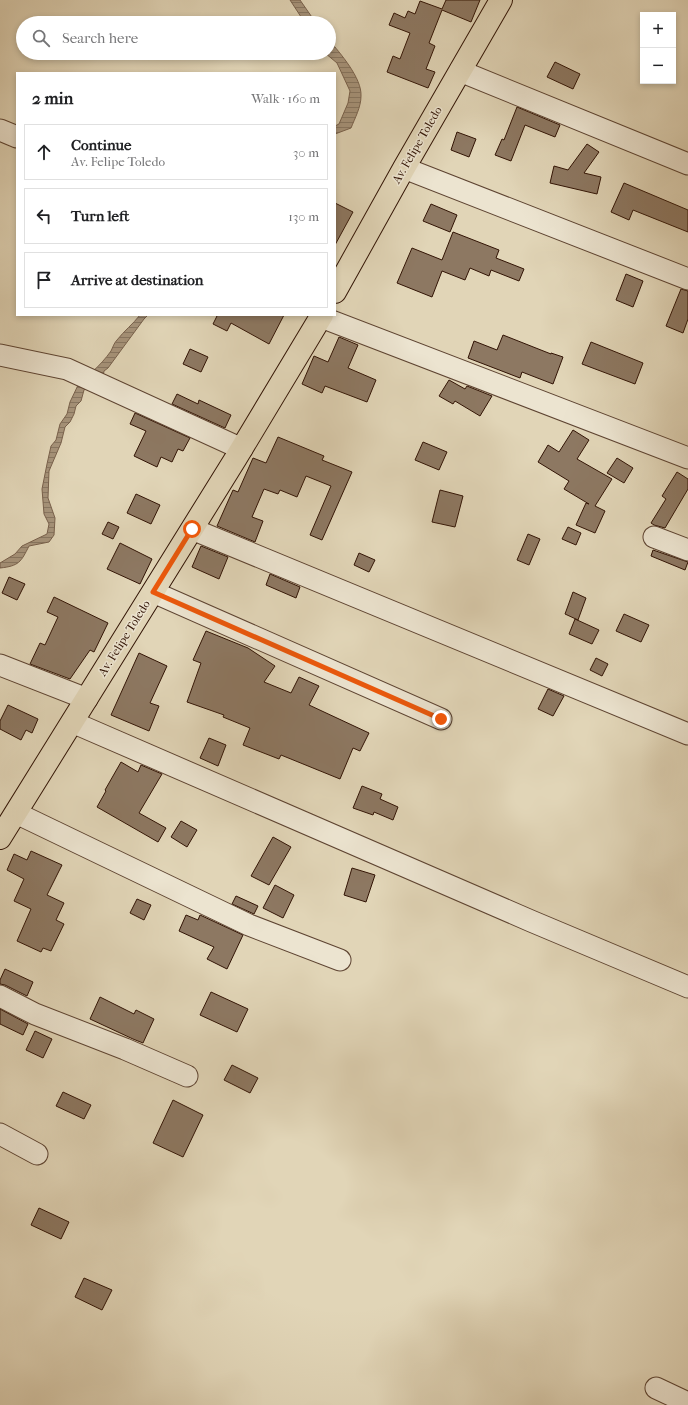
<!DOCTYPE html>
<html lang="en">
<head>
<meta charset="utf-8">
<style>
	body { margin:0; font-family:"IM FELL French Canon",serif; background:#f2f2f2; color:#202124 }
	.controls { position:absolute; right:12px; top:12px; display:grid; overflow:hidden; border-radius:0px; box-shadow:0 2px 6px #0003 }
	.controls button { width:36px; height:36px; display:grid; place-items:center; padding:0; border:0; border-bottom:1px solid #e0e0e0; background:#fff; color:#202124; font:20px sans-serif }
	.stop { position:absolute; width:12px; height:12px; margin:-9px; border:3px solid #ea580c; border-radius:50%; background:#fff }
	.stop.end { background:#ea580c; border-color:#fff; box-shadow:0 1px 4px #0008 }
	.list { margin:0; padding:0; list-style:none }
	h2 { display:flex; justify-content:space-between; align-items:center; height:52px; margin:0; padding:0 16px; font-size:17px }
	h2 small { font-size:13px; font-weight:400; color:#757577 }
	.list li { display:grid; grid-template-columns:26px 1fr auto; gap:12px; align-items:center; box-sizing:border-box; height:56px; margin:0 8px 8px; padding:0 8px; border:1px solid #e0e0e0; border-radius:0px }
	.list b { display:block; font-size:15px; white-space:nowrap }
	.list p { margin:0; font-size:13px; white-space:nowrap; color:#757577 }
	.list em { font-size:13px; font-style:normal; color:#757577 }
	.icon { flex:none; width:22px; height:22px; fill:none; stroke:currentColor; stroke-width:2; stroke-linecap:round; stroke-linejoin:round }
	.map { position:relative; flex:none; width:688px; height:1405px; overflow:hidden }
	.search { position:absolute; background:#fff; box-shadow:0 2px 6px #0003; left:16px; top:16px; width:320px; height:44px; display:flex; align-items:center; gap:10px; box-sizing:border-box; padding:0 14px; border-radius:22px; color:#757577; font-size:15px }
	.panel { position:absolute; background:#fff; box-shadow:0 2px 6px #0003; left:16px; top:72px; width:320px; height:244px; border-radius:0px }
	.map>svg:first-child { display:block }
	.water { fill:url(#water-rules); stroke:#78604b }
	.building { fill:#8d7862; stroke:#321405 }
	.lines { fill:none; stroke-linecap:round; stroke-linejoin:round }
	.minor-casing { stroke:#5e4432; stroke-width:23 }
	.major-casing { stroke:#321405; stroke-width:24 }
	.minor { stroke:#ece4d0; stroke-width:21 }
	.major { stroke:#e1d5b7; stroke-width:22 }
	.route { stroke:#ea580c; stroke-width:5 }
	.labels { text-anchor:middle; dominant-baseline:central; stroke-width:3; stroke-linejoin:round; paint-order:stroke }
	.street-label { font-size:12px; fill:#321405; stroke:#ece4d0 }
</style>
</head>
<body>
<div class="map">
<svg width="688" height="1405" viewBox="0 0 688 1405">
	<defs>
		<pattern id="water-rules" width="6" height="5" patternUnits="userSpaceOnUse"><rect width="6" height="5" fill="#a6937a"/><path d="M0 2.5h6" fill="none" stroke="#887762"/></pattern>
	</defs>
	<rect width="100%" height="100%" fill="#e1d5b7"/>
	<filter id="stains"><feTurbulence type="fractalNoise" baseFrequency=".005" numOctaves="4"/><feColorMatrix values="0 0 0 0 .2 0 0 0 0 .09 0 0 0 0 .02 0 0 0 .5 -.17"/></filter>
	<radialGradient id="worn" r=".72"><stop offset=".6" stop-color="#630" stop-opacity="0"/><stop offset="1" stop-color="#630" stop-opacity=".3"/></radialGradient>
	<path class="water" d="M290 0H300L316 23H305Z
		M329 40C340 53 362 78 361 96 361 107 355 118 351 128L335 134V126L339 124 348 103 350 91 337 63 325 53H329Z
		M140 315H148L144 319 108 368 104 371 103 377 92 372C99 366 106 358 111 351 113 347 114 343 117 340 124 331 133 324 140 315Z
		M80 381 89 386 84 390 81 401 76 406 74 414 70 422 65 427 61 443 49 471 48 498 55 518 54 535 49 542 29 546C21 562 19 566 0 568V563L15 554 22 546 47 534 49 524 44 514 42 489 47 464 51 446 56 440 60 424 67 414 70 402Z"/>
	<path class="building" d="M446 0H480L471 22 442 10 429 43 435 46 426 69 435 72 428 88 387 72 393 56 400 59 410 33 389 25 394 13 405 18 408 11 415 14 420 1 442 9Z
		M555 62 580 74 573 89 547 77Z
		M517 107 560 125 555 137 525 125 511 161 495 155 502 139 504 140Z
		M457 132 476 139 469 157 451 150Z
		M587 144 599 152 584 173 601 177 597 194 550 183 554 166 568 170Z
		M624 183 688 210V232L633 210 629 220 611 212Z
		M335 203 353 212 335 245Z
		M431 204 457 215 450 232 423 221Z
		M453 232 499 250 496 258 524 269 519 281 491 270 489 276 470 268 465 280 442 271 432 297 397 283 412 248 442 260Z
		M626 274 643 281 633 307 616 300Z
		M681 289 688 291V319L683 333 666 326Z
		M215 315H284L269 344 231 323 227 331 213 324 217 316Z
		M503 335 551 354V353L563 357 553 384 522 372 520 378 468 358 474 341 497 350Z
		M339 337 358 345 348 368 376 380 367 402 325 386 322 393 302 384 314 356 328 362Z
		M591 342 643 363 635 384 582 364Z
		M190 349 208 357 201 372 183 364Z
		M449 380 465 389 467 386 492 396 480 416 455 401 453 404 439 396Z
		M177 394 198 404 199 400 231 415 225 428 172 404Z
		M135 413 190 438 183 451 178 449 172 462 161 457 157 467 134 456 146 431 130 424Z
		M573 430 589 440 577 459 612 479 595 506 605 511 595 533 576 525 586 503 589 504 564 489 569 481 538 462 548 445 559 452Z
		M278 437 324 456 322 460 352 472 322 540 310 535 331 486 306 476 297 497 280 490 278 494 264 489 252 517 263 521 255 542 217 526 233 490 238 492 253 458 266 463Z
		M423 442 447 452 439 470 415 460Z
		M617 458 633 468 624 483 607 473Z
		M677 472 688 479V489L665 528 654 525 651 523 666 499 662 496Z
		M440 490 463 496 455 527 432 522Z
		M136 494 160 505 151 524 127 513Z
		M108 522 119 527 113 539 102 534Z
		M568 527 581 533 576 545 562 539Z
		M528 534 540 539 529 565 517 560Z
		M120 543 152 559 140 584 107 569Z
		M201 546 228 557 219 579 192 567Z
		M653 550 688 562 685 570 651 556Z
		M359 553 375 560 369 572 354 565Z
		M270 574 300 587 296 598 266 585Z
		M9 577 25 584 17 600 2 593Z
		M573 592 586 598 578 620 565 614Z
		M54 597 108 623 94 652 90 650 70 679 30 664 40 643 45 645 58 617 47 612Z
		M624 614 649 625 641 642 616 631Z
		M575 619 599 630 592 644 569 634Z
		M206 631 248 648 275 666 264 682 291 693 299 677 319 686 309 705 369 733 360 751 353 748 340 779 281 755 279 759 243 745 250 728 223 717 224 715 187 702 201 663 193 660Z
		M139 653 167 666 150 703 159 706 149 731 111 715Z
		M596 658 608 664 602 676 590 670Z
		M548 689 564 696 553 716 538 709Z
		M8 705 38 719 32 733 26 730 21 740 0 729V721Z
		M209 738 226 745 218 766 200 758Z
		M121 762 138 772 141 765 162 774 139 813 166 828 158 842 97 807 106 791 105 790Z
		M362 786 382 794 380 799 398 807 393 820 374 812 373 815 353 808Z
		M181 821 197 830 187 847 171 837Z
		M273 837 291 847 269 885 251 876Z
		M31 851 62 865 47 895 64 903 56 920 64 924 51 951 43 948 41 952 17 941 31 909 14 901 24 879 7 870 14 854 27 860Z
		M352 868 375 875 366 902 344 895Z
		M275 885 294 895 283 918 263 908Z
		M236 896 258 906 254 914 232 904Z
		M137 899 151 905 144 920 130 913Z
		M186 915 198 920 200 915 243 935 227 969 207 959 214 947 179 931Z
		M5 969 33 982 27 996 5 985 0 984V980Z
		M211 992 248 1009 237 1032 200 1015Z
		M100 997 134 1014 136 1010 154 1019 143 1043 133 1039 90 1019Z
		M0 1009 28 1024 23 1035 0 1024Z
		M35 1031 52 1039 43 1058 26 1050Z
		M232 1065 258 1078 250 1093 224 1080Z
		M63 1092 91 1105 84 1119 56 1106Z
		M173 1100 203 1115 183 1157 153 1143Z
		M39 1208 69 1222 61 1239 31 1225Z
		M84 1278 112 1290 102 1310 75 1297Z"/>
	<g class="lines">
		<g class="minor-casing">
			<path id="minor" d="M460 71 688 164
				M0 130 17 137
				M404 168 688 279
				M321 317 688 458
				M0 355 67 369 242 449
				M192 529 688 734
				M654 537 688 550
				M153 592 441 719
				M0 665 87 699
				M72 722 531 921 688 987
				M16 813 249 925 340 960
				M0 996 35 1014 125 1049 187 1076
				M0 1134 37 1154
				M656 1388 688 1403"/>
		</g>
		<g class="major-casing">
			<path id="major" d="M335 292 404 168 501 0
				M0 838 236 458 322 315"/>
		</g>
		<use href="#minor" class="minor"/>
		<use href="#major" class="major"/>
	</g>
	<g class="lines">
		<path class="route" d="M192 529 153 592 441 719"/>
	</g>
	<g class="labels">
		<g class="street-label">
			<text transform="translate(417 145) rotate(-60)">Av. Felipe Toledo</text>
			<text transform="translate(124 638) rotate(-58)">Av. Felipe Toledo</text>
		</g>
	</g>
	<rect width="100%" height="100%" filter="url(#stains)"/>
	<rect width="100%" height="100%" fill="url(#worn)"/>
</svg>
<div class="controls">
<button>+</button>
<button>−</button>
</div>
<div class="stop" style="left:192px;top:529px"></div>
<div class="stop end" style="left:441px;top:719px"></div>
<div class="search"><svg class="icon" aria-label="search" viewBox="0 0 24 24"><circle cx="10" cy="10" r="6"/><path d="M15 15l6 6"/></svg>Search here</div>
<section class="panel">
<h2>2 min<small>Walk · 160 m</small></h2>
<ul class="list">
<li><svg class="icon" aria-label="ahead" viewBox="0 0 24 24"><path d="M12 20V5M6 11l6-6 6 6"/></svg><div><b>Continue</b><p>Av. Felipe Toledo</p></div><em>30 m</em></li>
<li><svg class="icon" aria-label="left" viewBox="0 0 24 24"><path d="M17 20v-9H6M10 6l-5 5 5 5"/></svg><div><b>Turn left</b></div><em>130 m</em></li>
<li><svg class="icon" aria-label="arrive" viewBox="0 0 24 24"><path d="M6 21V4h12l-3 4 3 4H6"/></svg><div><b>Arrive at destination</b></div></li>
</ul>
</section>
</div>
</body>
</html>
